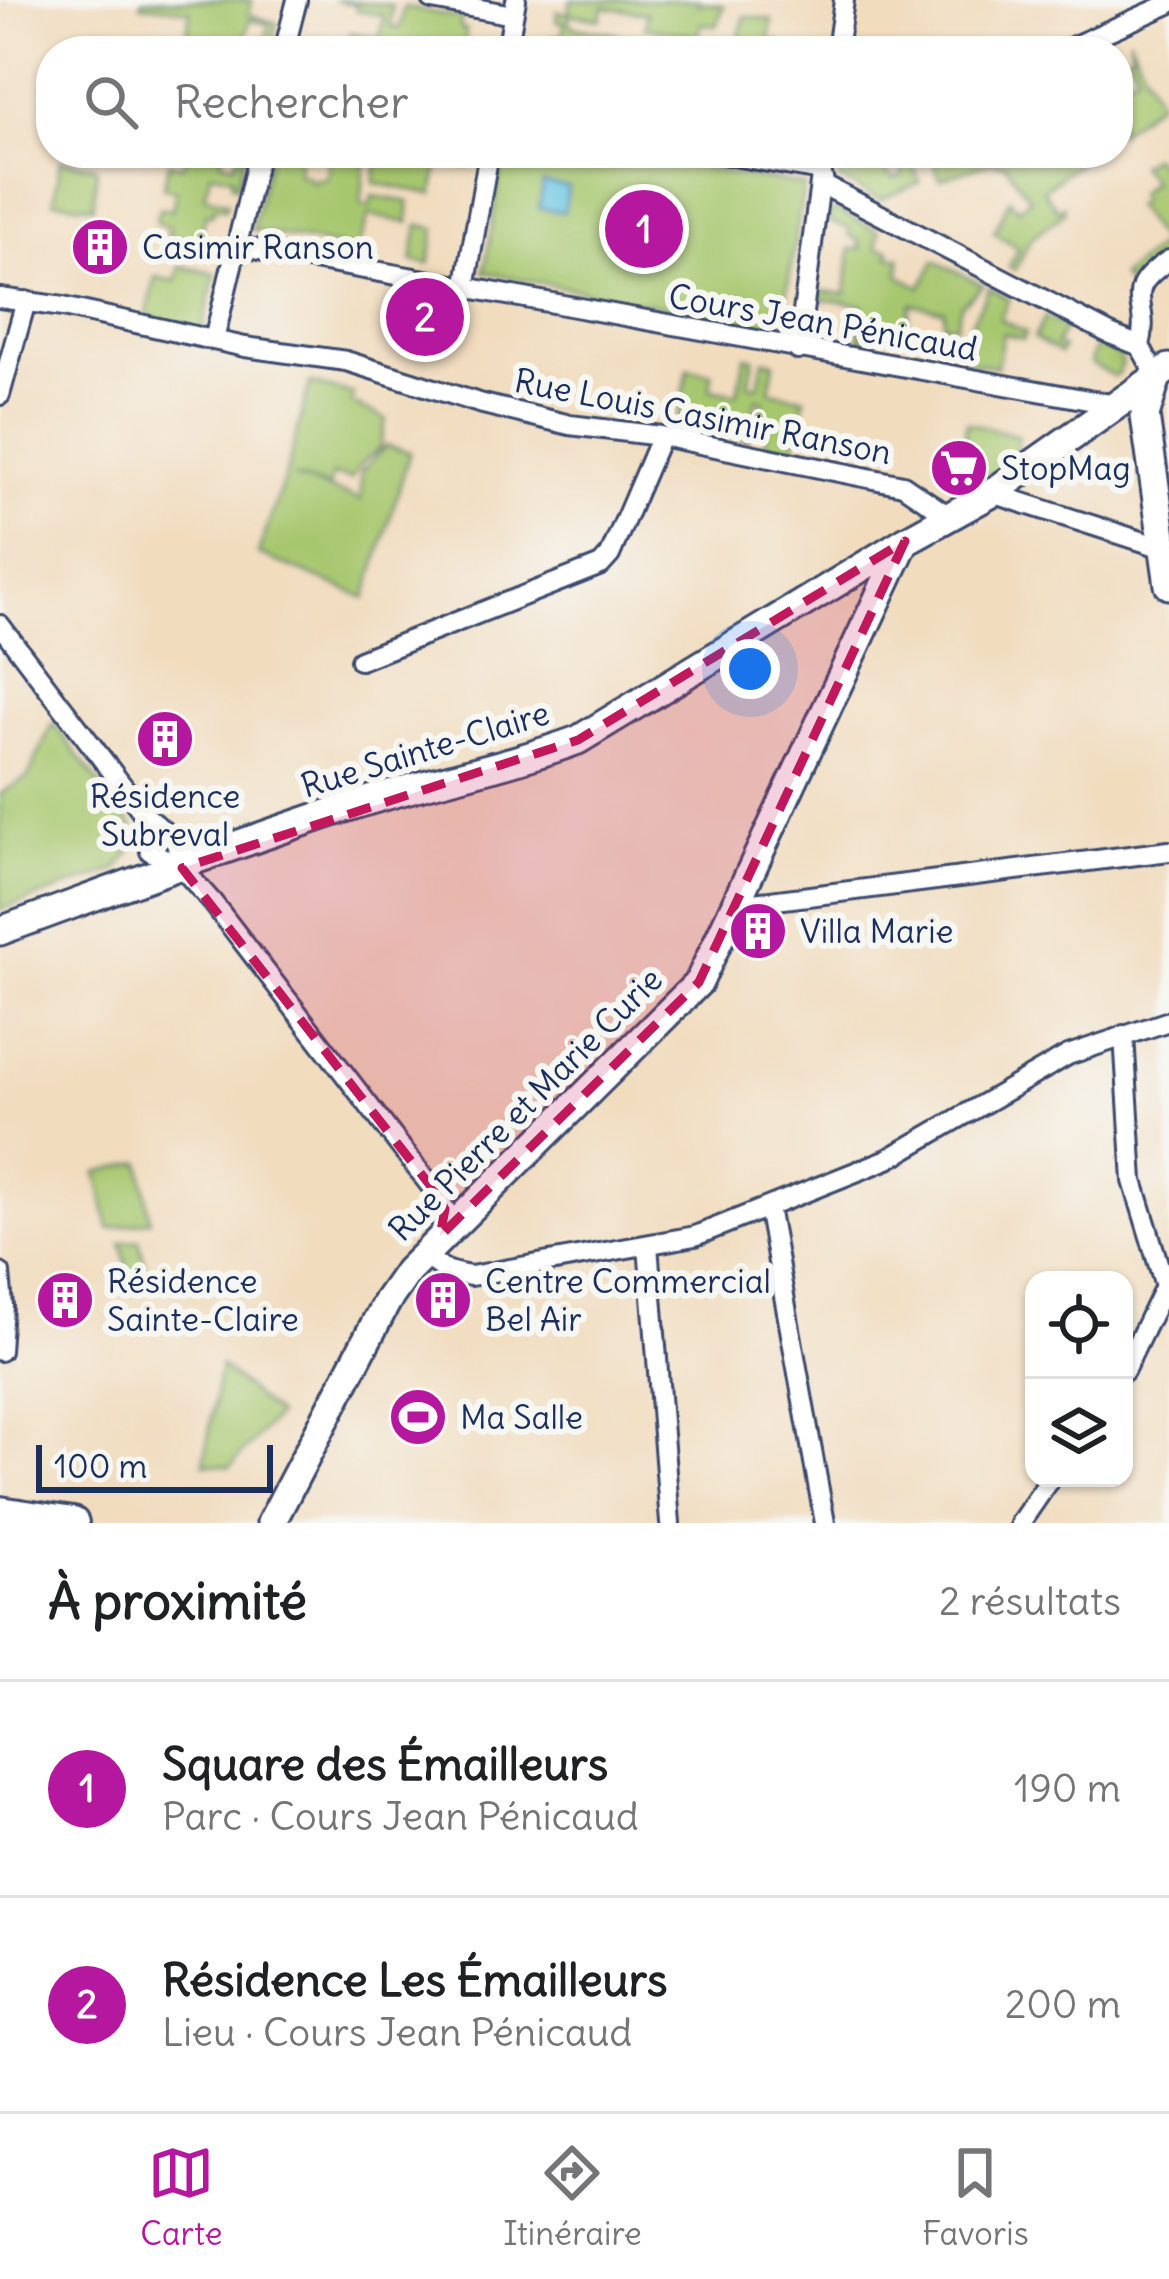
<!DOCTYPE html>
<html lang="fr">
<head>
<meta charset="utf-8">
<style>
	body { margin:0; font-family:Delius,sans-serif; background:#f6f6f6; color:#202124 }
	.controls { position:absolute; right:36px; bottom:36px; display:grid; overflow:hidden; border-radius:24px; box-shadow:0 3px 9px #0004 }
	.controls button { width:108px; height:108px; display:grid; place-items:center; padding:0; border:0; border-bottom:3px solid #e0e0e0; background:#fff; color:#202124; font:60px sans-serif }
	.scale { position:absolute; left:36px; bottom:30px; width:237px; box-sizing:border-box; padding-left:12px; border:6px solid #1b2f5e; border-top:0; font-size:33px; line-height:42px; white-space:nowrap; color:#1b2f5e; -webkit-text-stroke:9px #f6f6f2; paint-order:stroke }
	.you { position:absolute; left:750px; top:669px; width:42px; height:42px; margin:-30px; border:9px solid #fff; border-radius:50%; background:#1a73e8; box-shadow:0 0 0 18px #1a73e833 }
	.badge { display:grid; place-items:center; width:78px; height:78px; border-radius:50%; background:#b5179e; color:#fff; font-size:39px; font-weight:700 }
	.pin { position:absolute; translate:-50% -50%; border:6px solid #fff; box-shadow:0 3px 12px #0006 }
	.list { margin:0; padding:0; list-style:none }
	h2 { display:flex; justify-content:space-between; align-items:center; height:156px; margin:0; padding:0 48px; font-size:51px }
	h2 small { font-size:39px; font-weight:400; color:#757577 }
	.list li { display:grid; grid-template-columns:78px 1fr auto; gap:36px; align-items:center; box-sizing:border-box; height:216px; padding:0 48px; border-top:3px solid #e0e0e0 }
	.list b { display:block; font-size:45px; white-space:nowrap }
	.list p { margin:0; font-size:39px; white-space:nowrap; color:#757577 }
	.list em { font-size:39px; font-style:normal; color:#757577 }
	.icon { flex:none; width:66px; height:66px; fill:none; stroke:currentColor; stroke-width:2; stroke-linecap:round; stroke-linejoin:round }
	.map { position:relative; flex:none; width:1169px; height:1523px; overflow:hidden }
	.search { position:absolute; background:#fff; box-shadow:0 3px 9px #0004; left:36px; right:36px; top:36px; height:132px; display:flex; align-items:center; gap:30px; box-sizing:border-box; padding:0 42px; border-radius:48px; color:#757577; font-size:45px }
	.sheet { height:588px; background:#fff }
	nav { display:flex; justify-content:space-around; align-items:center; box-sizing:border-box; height:168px; border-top:3px solid #e0e0e0; background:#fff; font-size:33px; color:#757577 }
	nav a { display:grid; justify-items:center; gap:6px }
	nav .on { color:#b5179e }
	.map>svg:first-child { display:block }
	.green { fill:#a7c76e; stroke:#617b66; stroke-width:3 }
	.water { fill:#65c5e3; stroke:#407aa0; stroke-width:3 }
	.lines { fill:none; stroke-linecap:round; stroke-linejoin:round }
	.street-casing { stroke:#3b496c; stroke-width:24 }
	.secondary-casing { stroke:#3b496c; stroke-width:33 }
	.primary-casing { stroke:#3b496c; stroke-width:36 }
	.street { stroke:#fff; stroke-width:18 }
	.secondary { stroke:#fff; stroke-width:27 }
	.primary { stroke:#fff; stroke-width:30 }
	.marked { fill:#c2185b; fill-opacity:0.2; stroke:#c2185b; stroke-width:9; stroke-dasharray:24 15; stroke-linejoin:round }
	.labels { text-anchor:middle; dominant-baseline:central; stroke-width:12; stroke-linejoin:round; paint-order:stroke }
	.poi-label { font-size:33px; fill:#1b2f5e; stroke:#f6f6f2; text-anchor:start }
	.street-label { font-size:33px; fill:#1b2f5e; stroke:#f6f6f2 }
</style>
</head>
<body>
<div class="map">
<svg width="1169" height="1523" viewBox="0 0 1169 1523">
	<rect width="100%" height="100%" fill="#f6f6f2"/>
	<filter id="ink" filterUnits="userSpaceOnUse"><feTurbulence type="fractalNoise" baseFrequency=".00833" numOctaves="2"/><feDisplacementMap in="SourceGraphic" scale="24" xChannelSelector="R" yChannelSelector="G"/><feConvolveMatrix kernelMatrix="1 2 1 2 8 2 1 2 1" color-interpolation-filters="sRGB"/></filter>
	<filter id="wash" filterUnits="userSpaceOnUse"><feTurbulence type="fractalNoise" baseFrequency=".004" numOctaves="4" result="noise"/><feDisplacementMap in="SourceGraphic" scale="48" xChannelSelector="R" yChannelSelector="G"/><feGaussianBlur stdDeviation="2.7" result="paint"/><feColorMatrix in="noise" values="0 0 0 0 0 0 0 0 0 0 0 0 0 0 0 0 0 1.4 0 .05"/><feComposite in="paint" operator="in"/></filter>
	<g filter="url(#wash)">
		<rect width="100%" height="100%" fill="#f1dcbe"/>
		<path class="green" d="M142 0H252L249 15 277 23 272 43 265 42 269 24 250 20 241 51H193L195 37 187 35 190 10 141 5Z
			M334 0 392 5 391 27 399 29 404 7 462 18 460 28 466 30 465 51H346L350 32 379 38 384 16 356 10V4Z
			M571 0H699V5L704 2 724 6 717 26 701 24 698 36 645 27 647 13 603 7 601 19 570 14 568 23 576 27 707 51H523L525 42 551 50 554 36 562 37 564 23 556 21 557 11 568 13Z
			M745 16 772 20 769 40 780 42 782 51 757 47 756 51H734Z
			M1129 37 1158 101 1118 133V82L1137 73 1128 54 1132 52Z
			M171 153H223L221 161 234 164 239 153H245L237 186 232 185 233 177 211 172 205 196 227 203 225 209 215 207 212 215 206 214 201 235 207 238 205 244 167 235 169 227 156 223 159 208 172 210 176 191 163 187 169 163 183 166 186 158Z
			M270 153H299L298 174 309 176V181L314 182 316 178 327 179 329 159 321 153H366L361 205 370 206 372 196 409 202V223L369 215 357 250 252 230Z
			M379 153H441L470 158 468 167 439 162 433 194 374 183Z
			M504 153H624L804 186 781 329 484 272Z
			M871 153H877L886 172 894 179 903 175 902 166 911 161 920 182 880 200 840 180 842 166Z
			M930 153H1091L1043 190 1058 210 1064 206V213L1031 238 1015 270 1009 267 1018 248 994 232 1010 199 1018 209 1030 199 1005 164 992 162 940 179Z
			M1152 156 1169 176V189L1165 193 1169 209V253L1126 284 1121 277 1162 243 1134 206 1141 200 1137 194 1152 181 1139 165Z
			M60 161 94 166 97 171 93 206 54 201Z
			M836 210 879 231 877 248 890 250 889 257H900V276L921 287 935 261 983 285 961 305 956 325 943 324 944 310 911 304 906 327 867 324 863 343 858 342 864 305 819 299 820 291 846 294 850 249H861L859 241 849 235V228L829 222 830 213Z
			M418 225 436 228 429 264 412 261Z
			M180 266 216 274 202 330 147 316 155 277 176 281Z
			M989 288 1009 299 1000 319 1026 333 1023 339 1003 333 997 367 964 361 971 323Z
			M1045 317 1065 328 1056 344 1063 348 1060 353 1034 338Z
			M1096 344 1119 356 1122 365 1118 374 1113 376 1090 363Z
			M745 356 754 358 749 385 758 386 764 360 774 362 770 391 805 398 794 450 764 444 769 423 761 421 763 400 756 399 748 441 743 440 746 425 731 421 727 436 677 426 688 369 712 373 710 389 737 394Z
			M310 383 353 394 351 403 386 419 380 448 361 464 351 479 332 475 329 487 293 477 361 500V472L386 446 410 452 366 598 258 554 286 474Z
			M967 422 1019 436 1014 465 991 477 958 474Z
			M53 723 133 827 132 850 117 870 0 910V794L28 777Z
			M141 1162 150 1220 109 1229 97 1172Z
			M139 1240 148 1274 130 1279 121 1243Z
			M220 1366 277 1415 230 1467 204 1463Z"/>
		<path class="water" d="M543 183 568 187 564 212 539 208Z"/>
	</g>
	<g filter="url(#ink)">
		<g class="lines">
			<g class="street-casing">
				<path id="street" d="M432 0 513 15
					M284 51 297 0
					M507 51 516 0
					M837 51 844 0
					M1063 51 1169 4
					M716 153 821 171
					M821 171 825 186 1110 334 1140 346 1157 377
					M237 246 1116 405
					M465 288 489 153
					M0 298 63 307 245 347 346 361 479 403 570 425 661 436 903 485 950 517
					M214 340 259 153
					M1140 346C1152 300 1118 294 1169 260
					M798 350 824 153
					M0 395 26 301
					M992 493 1169 550
					M0 625 144 814 176 842 182 868
					M360 660 601 565 610 555 661 436
					M144 814 150 851 182 868 213 903 433 1189 445 1209 440 1236
					M738 900 745 904 1169 851
					M768 1207 825 1523
					M648 1245 670 1523
					M423 1253C438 1269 451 1273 471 1276L695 1236 888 1159 1068 1055 1169 1021
					M0 1273 3 1306 0 1351
					M1124 1371 1165 1286 1133 1181 1124 1035
					M1020 1523 1051 1478"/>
			</g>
			<g class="secondary-casing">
				<path id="secondary" d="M1157 377 1145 416 1169 585
					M0 931C115 889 231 845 348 807 424 782 502 768 578 740L905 541 992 493 1169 368
					M271 1523 387 1301 408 1271 699 982 905 541"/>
			</g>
			<g class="primary-casing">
				<path id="primary" d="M0 1512 73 1523"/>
			</g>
			<use href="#street" class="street"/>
			<use href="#secondary" class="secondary"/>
			<use href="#primary" class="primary"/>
		</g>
	</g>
	<path class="marked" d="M905 541 699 982 440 1236 445 1209 433 1189 182 868 578 740Z"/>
	<defs>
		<g id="building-disc" transform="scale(3)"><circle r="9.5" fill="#b5179e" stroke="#f6f6f2"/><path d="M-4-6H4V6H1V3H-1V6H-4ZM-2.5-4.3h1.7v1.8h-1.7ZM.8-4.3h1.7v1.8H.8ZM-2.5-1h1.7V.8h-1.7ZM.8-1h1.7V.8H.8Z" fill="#fff"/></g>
		<g id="supermarket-disc" transform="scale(3)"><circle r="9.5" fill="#b5179e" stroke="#f6f6f2"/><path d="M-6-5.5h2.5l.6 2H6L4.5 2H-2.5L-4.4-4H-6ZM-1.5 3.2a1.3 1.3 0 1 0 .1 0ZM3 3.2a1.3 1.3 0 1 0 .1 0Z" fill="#fff"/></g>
		<g id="stadium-disc" transform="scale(3)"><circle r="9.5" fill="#b5179e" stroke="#f6f6f2"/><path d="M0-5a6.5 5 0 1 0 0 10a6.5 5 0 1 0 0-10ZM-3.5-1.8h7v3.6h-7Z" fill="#fff"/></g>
	</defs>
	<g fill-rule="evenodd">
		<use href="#building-disc" x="100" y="247"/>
		<use href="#supermarket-disc" x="959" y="468"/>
		<use href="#building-disc" x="165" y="739"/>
		<use href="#building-disc" x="758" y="931"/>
		<use href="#building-disc" x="65" y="1300"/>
		<use href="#building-disc" x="443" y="1300"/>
		<use href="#stadium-disc" x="418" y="1417"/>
	</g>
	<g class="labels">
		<g class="poi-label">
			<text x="142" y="247">Casimir Ranson</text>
			<text x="1001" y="468">StopMag</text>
			<text x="165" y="796" text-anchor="middle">Résidence<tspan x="165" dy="38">Subreval</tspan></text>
			<text x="800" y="931">Villa Marie</text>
			<text x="107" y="1281">Résidence<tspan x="107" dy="38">Sainte-Claire</tspan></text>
			<text x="485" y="1281">Centre Commercial<tspan x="485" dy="38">Bel Air</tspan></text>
			<text x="460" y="1417">Ma Salle</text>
		</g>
		<g class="street-label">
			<text transform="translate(823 322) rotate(10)">Cours Jean Pénicaud</text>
			<text transform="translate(703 416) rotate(11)">Rue Louis Casimir Ranson</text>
			<text transform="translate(425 749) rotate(-17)">Rue Sainte-Claire</text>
			<text transform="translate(525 1104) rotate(-45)">Rue Pierre et Marie Curie</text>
		</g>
	</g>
</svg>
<div class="controls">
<button><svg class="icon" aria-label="locate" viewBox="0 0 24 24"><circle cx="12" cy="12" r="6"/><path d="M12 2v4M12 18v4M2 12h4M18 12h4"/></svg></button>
<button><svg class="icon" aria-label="layers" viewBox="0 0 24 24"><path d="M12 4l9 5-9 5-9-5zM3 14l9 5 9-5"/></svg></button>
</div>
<div class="scale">100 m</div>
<div class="you"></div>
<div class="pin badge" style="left:644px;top:229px">1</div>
<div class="pin badge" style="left:425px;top:317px">2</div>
<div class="search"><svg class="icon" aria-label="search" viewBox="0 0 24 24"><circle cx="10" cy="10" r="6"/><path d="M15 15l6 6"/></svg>Rechercher</div>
</div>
<section class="sheet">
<h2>À proximité<small>2 résultats</small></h2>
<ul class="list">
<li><span class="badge">1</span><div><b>Square des Émailleurs</b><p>Parc · Cours Jean Pénicaud</p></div><em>190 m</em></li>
<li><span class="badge">2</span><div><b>Résidence Les Émailleurs</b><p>Lieu · Cours Jean Pénicaud</p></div><em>200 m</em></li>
</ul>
</section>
<nav>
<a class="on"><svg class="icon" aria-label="map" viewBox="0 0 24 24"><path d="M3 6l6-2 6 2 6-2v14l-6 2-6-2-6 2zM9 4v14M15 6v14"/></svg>Carte</a>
<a><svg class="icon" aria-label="directions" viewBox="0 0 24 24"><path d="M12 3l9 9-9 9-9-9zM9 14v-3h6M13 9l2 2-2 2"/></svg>Itinéraire</a>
<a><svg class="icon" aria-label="saved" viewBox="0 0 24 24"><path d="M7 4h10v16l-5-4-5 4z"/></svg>Favoris</a>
</nav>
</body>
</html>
